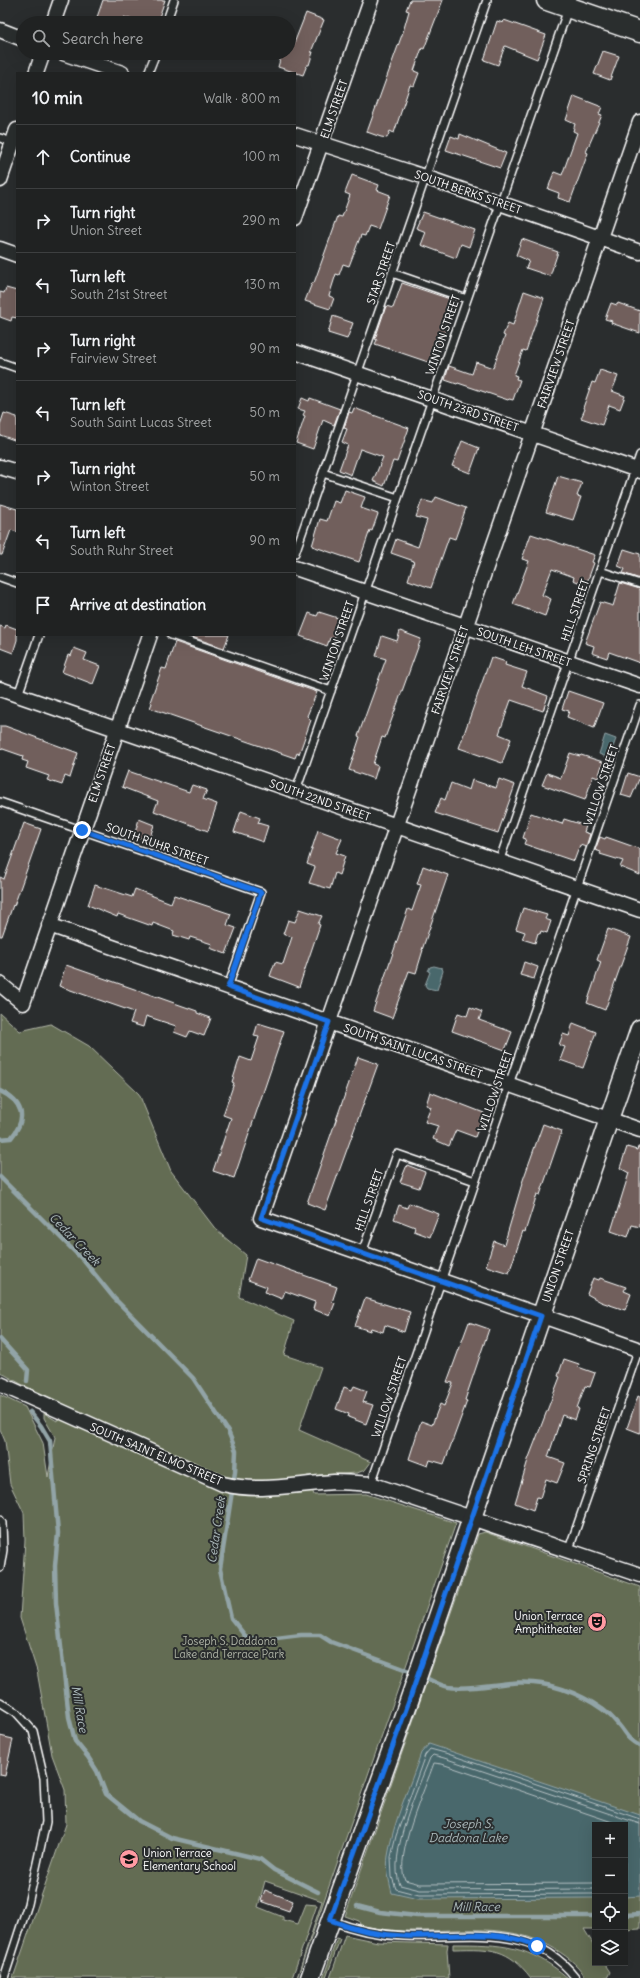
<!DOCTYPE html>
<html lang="en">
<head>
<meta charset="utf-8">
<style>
	body { margin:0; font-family:Delius,sans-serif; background:#282a2a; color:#f1f3f6 }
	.controls { position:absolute; right:12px; bottom:12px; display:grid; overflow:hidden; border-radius:0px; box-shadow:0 4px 16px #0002 }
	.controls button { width:36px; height:36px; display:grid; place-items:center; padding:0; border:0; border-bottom:1px solid #3d3f40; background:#202222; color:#f1f3f6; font:20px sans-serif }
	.stop { position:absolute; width:12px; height:12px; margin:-9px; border:3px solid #1a73e8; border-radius:50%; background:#fff }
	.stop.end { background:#1a73e8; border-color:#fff; box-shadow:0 1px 4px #0008 }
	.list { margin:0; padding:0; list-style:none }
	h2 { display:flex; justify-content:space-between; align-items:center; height:52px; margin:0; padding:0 16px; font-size:17px }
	h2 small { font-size:13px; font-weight:400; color:#a2a4a5 }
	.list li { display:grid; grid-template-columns:26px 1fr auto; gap:12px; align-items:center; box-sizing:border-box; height:64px; padding:0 16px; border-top:1px solid #3d3f40 }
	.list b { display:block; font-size:15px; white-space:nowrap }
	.list p { margin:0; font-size:13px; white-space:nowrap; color:#a2a4a5 }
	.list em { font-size:13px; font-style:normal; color:#a2a4a5 }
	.icon { flex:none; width:22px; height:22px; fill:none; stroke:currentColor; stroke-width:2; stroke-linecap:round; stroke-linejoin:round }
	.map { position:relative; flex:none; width:640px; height:1978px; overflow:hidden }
	.search { position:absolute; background:#202222; box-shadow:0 4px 16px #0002; left:16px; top:16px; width:280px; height:44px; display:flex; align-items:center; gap:10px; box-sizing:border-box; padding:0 14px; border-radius:22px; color:#a2a4a5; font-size:15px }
	.panel { position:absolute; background:#202222; box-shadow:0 4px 16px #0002; left:16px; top:72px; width:280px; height:564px; border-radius:0px }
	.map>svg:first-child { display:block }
	.green { fill:#636c52; stroke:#b1b6a8 }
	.water { fill:#49676c; stroke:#92a4a7 }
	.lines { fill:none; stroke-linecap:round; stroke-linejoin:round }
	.shore { stroke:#b6c2c4; stroke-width:1 }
	.stream { stroke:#92a4a7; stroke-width:4.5 }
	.building { fill:#715f5b; stroke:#fff }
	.service-casing { stroke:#fff; stroke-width:10 }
	.minor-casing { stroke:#fff; stroke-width:17 }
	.tertiary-casing { stroke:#fff; stroke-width:21 }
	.secondary-casing { stroke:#fff; stroke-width:23 }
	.service { stroke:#2a2d2e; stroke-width:7 }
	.minor { stroke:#2a2d2e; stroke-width:14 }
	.tertiary { stroke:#2a2d2e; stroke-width:18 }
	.secondary { stroke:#2a2d2e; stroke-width:20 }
	.route { stroke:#1a73e8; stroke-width:5 }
	.labels { text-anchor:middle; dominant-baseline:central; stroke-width:4; stroke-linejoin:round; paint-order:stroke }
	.street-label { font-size:11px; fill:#fff; stroke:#2a2d2e }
	.poi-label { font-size:11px; fill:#fff; stroke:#2a2d2e; text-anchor:end }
	.park-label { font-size:11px; fill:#b1b6a8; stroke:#2a2d2e }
	.water-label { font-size:12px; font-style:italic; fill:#adbbbd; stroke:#2a2d2e }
</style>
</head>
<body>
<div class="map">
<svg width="640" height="1978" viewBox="0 0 640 1978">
	<rect width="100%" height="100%" fill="#2a2d2e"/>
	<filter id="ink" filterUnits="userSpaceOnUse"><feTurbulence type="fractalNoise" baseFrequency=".025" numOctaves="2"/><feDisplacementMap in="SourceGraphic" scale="8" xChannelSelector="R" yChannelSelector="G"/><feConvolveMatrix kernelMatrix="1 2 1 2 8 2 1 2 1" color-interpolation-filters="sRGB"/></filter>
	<g filter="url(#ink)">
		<path class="green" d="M0 1013 20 1031 51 1024 89 1046 139 1094 171 1171 217 1231 246 1255 239 1297 294 1321 284 1355 321 1367 299 1430 371 1462 365 1470 357 1473 307 1476 314 1495 366 1494 456 1523 297 1978 322 1901 265 1881 258 1907 283 1917V1920L298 1924 306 1904 317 1905 292 1978H13L66 1824 65 1790 52 1755 37 1671 20 1618 25 1540 24 1513 10 1484 5 1441 0 1429V1395L25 1407 43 1443 48 1477 55 1437 44 1418V1413L57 1421 60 1402 21 1384 0 1372Z
			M485 1532 640 1587V1929L625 1930V1825H595V1929H584L595 1947V1963H604L610 1972 607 1978H586C577 1963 565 1955 550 1946 490 1914 423 1942 360 1925L359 1921 345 1916 476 1541 478 1534Z
			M345 1935 378 1942 448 1944 447 1950 449 1978H330Z
			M337 1938 340 1939 326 1978H323Z
			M453 1944C502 1944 529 1945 568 1978H531C508 1948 491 1948 455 1949H453Z"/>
		<path class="water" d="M605 735 616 739 609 758 599 754Z
			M434 966 442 968 443 971 437 990 427 988 425 985 430 972 428 971 430 967Z
			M429 1744 640 1815V1896L625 1897V1825H595V1898L418 1899 392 1893C389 1881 386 1868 388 1856 393 1822 410 1786 421 1753Z"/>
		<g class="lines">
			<path class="shore" d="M595 1883 420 1884 405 1880C394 1856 425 1789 434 1763L442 1764 621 1825
				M595 1889 420 1890 400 1885C387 1856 418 1788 430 1758L433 1755 444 1758 640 1824
				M595 1894 419 1895 396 1889 392 1877 391 1857 396 1836 425 1755 430 1749 445 1753 640 1819"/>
			<path class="stream" d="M0 1091C23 1102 28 1118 11 1138L0 1139
				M0 1177 84 1261 114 1298 193 1378 228 1431 236 1451 235 1472 220 1569 231 1618 246 1637 260 1640 301 1635H320L331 1642 415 1673
				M0 1339 28 1370 27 1381
				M30 1412 41 1426 50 1441 58 1533 55 1566 56 1603 69 1717 75 1741 88 1757 97 1771 106 1794 139 1821 172 1838 260 1859 274 1870 318 1892
				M422 1676C430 1680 439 1685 448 1687 480 1691 511 1678 542 1684 567 1688 601 1703 617 1723 627 1734 625 1738 640 1746
				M357 1906 380 1912 417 1916H595
				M625 1915 640 1914"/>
		</g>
		<path class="building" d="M103 0H165L157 23H142L124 17 123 23H95Z
			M410 0H443L424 49 422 48 414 71 419 73 414 86 410 85 394 133 390 131 387 138 381 137 367 132 403 32 409 11 406 10Z
			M306 13 324 20 311 52H313L309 65H307L303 75 278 67 282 53H289V44L293 46Z
			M504 20 546 35 537 59 505 46 498 65 484 60 497 21 503 23Z
			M603 51 619 56 610 80 594 74Z
			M574 96 602 107 599 114 602 115 586 152 588 153 570 202 558 198 559 193 548 189 554 172 562 175 577 133 573 131 575 124 566 120Z
			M460 134 506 153 500 168 446 150 451 136 459 139Z
			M352 175 379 185 377 190 390 195 378 229 369 226 365 236 361 235 349 266 343 264 339 275 336 274 329 296 334 298 330 309 305 301 312 283H314L338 216 342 217 350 195 345 193Z
			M423 212 475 230 469 247 461 244 456 258 421 245 426 232 416 228Z
			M522 239 558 252 550 276 526 268 529 261 516 255Z
			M402 283 456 301 434 364 375 344 377 340 375 339 386 306 393 308Z
			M6 288 17 291V318L12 317 11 321 0 317V292L4 293Z
			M524 291 544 298 526 351 523 350 514 375 517 376 516 379 520 380 513 400 509 399 508 400 458 383 457 384 445 380 449 366 472 374 476 362 493 368 505 336 503 335 508 323 513 325Z
			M611 303 617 305 618 303 640 311V333L611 323 612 321 605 319Z
			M333 316 353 323 347 339 328 333Z
			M600 370 618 376 612 391 625 396 620 409 609 405 602 425 581 418 585 409 583 408 592 382 595 383Z
			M302 398 309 401 310 398 340 409 334 425 323 420 313 449 296 443 305 416 303 415 305 411 298 409Z
			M354 408 409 428 397 462 393 461 384 486 373 481 383 457 360 449 351 475 339 470 348 445 342 442 347 429 344 428 349 412 352 413Z
			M4 413 17 417V441L0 435V425Z
			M462 441 479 448 470 473 452 466Z
			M558 476 582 483 577 496 581 497 573 520 546 512Z
			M345 490 365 497 361 508 378 514 372 531 370 530 359 562 312 546 320 519 327 521 334 501 340 503Z
			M436 497 466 508 455 539 449 537 431 588 408 580 414 561 391 553 396 539 418 547 427 520 416 517 422 500 433 503Z
			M0 504 17 509V532L11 530 2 555H0Z
			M531 534 595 555 592 562 594 563 586 585 573 580 574 577 552 569 542 595 551 599 545 616 513 604 529 561 522 559Z
			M624 549 640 554V579L623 573 625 569 618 566Z
			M620 583 640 589V663L609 652 607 658 592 653 594 646 585 643 600 602 613 606Z
			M319 612 341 619 334 639 330 638 327 646 300 636 309 613 317 616Z
			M6 625 17 629V640L13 653 0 648V626L5 628Z
			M400 631 421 639 385 738 382 737 373 764 378 766 374 779 349 770 360 737 358 736 386 659 376 656 382 636 397 641Z
			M186 635H229L224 648Z
			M175 642 317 692 307 716 311 720 299 754 297 753 295 758 150 708 152 703 150 702 162 668 166 669Z
			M74 648 87 653 84 660 100 666 93 684 62 672 68 655 71 656Z
			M491 657 506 662 505 665 527 672 522 686 548 696 543 711 511 700 499 734 511 739 502 763 459 748Z
			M568 691 603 703 594 728 567 717 569 711 562 709Z
			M0 726H5L78 753 70 778 65 776 62 785 47 780 49 776 26 768 28 762 22 760 23 756 0 748Z
			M570 753 580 756 581 755 603 762 598 778 593 776 585 800 542 785 547 773 561 778Z
			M128 771 189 792 192 785 207 790 203 799 217 804 208 831 154 811 158 801 122 787Z
			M628 773 640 777 631 798 621 795Z
			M499 779 515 785 498 833 435 813 441 798 445 800 451 783 469 790 472 780 496 788Z
			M241 811 260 818 258 823 268 826 263 842 234 832Z
			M531 813 562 824 564 819 586 826 584 832 590 834 586 847 580 845 574 861 524 844 526 839 523 838Z
			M139 819 154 825 149 840 134 836Z
			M24 823 41 829 14 906 13 905 2 936H0V877L4 879Z
			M318 830 342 839 336 853 345 856 339 875 335 873 330 889 309 883 315 867 307 864Z
			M600 837 605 839 606 837 640 849V875L620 867 623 861 600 854 601 852 595 850Z
			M423 866 448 875 422 950H423L416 973 409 971 392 1018 373 1011 408 909 412 911 421 885 417 884Z
			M95 885 132 897 135 889 171 903 174 895 231 914 227 925 236 928 226 954 210 948 212 944 190 937 189 940 173 935 174 931 153 923 152 926 118 914 117 917 88 905Z
			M523 908 547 915 545 919 551 921 547 933 541 931 540 934 538 933 535 943 522 939 525 932 516 929Z
			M300 909 322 916 318 924 320 925 299 987 270 976 275 962 283 964 292 937 283 934 288 920 295 922Z
			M608 929 631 937 605 1010 587 1003 601 962 597 960Z
			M524 962 538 967 534 979 520 975Z
			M66 965 197 1011V1013L211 1018 204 1036 190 1031 187 1037 174 1032 176 1026 146 1016 143 1027 130 1023 134 1012 59 986Z
			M470 1007 482 1012 479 1020 512 1032 505 1050 452 1031 458 1013 467 1016Z
			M258 1023 284 1031 234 1178 213 1171 231 1118 223 1115 234 1083 232 1082 240 1057 251 1061 259 1037 254 1036Z
			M573 1023 596 1032 583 1068 560 1060 565 1047 559 1045 563 1034 569 1036Z
			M358 1057 378 1064 325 1210 307 1203Z
			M430 1092 484 1113 475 1137 456 1130 449 1146 433 1139 438 1126 425 1122 431 1107 426 1105Z
			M543 1124 562 1131 540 1195 537 1194 525 1232 523 1231 509 1273 486 1266 494 1241 504 1245 523 1180Z
			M627 1147 637 1150 638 1147H640V1227L632 1225 628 1237 611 1231 629 1173 620 1168Z
			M407 1165 425 1172 419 1188 400 1182Z
			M409 1203 439 1214 430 1237 414 1231 415 1227 394 1219 399 1205 407 1208Z
			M256 1258 337 1287 332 1302 335 1303 330 1316 313 1309 315 1302 285 1291 282 1299 265 1292 267 1287 248 1280Z
			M593 1278 599 1280 600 1278 626 1287 624 1291 631 1294 625 1310 601 1302 587 1294Z
			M365 1298 410 1312 404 1332 385 1325 383 1332 371 1328 370 1331 355 1326Z
			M469 1322 489 1329 465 1400 467 1401 444 1464 430 1460 428 1466 409 1459 421 1421 432 1425 440 1404 444 1406 453 1383 447 1382Z
			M564 1359 579 1364 578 1367 595 1373 590 1387 585 1386 577 1408 579 1409 575 1420 562 1415 548 1457 565 1463 557 1483 546 1479 540 1498 537 1497 533 1510 515 1503 528 1460 560 1377 558 1376Z
			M354 1386 367 1391 363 1402 373 1405 366 1424 348 1417 349 1414 336 1409 344 1387 352 1390Z
			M638 1396 640 1397V1433L627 1428Z
			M0 1736 13 1739 5 1776 0 1775Z
			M265 1890 293 1901 289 1911 261 1901Z"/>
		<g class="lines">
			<g class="service-casing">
				<path id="service" d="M166 23 174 0
					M148 73 156 53
					M0 138 15 143
					M392 273 467 299
					M0 362 17 368
					M323 473 398 498
					M295 553 487 0
					M600 571 640 584
					M0 577 17 583
					M171 635 331 691
					M18 695 39 635
					M296 791 568 9
					M0 802 261 892 228 987
					M499 862 640 455
					M362 1253 397 1154 475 1181
					M371 1484 640 705
					M0 1520 2 1523 3 1550 0 1568
					M568 1552 639 1348
					M0 1702 16 1712 33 1731 44 1778 46 1822 28 1904 4 1978
					M330 1920C355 1930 377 1935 404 1936 467 1939 531 1920 576 1978"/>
			</g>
			<g class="minor-casing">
				<path id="minor" d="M53 23 61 0
					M0 30 23 39
					M63 53 122 73
					M36 73 43 53
					M640 122 261 1218 640 1350
					M295 135 425 177 640 252
					M0 180 17 130
					M295 218 371 0
					M0 249 17 255
					M295 352 640 471
					M0 467 17 472
					M295 568 640 686
					M0 689 640 910
					M49 925 640 1130
					M0 984 23 1003 150 635
					M0 1384 223 1484C260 1493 296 1484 334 1482 346 1482 358 1483 371 1484L640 1575"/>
			</g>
			<g class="tertiary-casing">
				<path id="tertiary" d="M310 1978 409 1701 640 1029"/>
			</g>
			<g class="secondary-casing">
				<path id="secondary" d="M547 0 640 32"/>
			</g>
			<use href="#service" class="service"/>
			<use href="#minor" class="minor"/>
			<use href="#tertiary" class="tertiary"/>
			<use href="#secondary" class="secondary"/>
		</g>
	</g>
	<g class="lines" filter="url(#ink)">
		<path class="route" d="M82 830 261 892 228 987 329 1022 261 1218 541 1316 409 1701 330 1920C355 1930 377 1935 404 1936 448 1938 496 1927 537 1946"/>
	</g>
	<defs>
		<g id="theatre-disc" transform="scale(1)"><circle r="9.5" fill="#ff9aa2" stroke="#2a2d2e"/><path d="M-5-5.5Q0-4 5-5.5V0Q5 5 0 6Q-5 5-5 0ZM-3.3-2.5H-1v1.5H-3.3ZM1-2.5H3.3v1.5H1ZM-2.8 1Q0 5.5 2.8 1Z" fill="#111"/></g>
		<g id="school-disc" transform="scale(1)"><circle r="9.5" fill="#ff9aa2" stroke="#2a2d2e"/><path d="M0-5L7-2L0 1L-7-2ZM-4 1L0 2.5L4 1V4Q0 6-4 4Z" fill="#111"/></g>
	</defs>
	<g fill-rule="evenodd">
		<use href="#theatre-disc" x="597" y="1622"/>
		<use href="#school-disc" x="129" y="1859"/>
	</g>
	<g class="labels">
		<g class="street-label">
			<text transform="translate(334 109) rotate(-71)">ELM STREET</text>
			<text transform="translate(468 192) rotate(19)">SOUTH BERKS STREET</text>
			<text transform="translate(381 273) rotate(-71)">STAR STREET</text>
			<text transform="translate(443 335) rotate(-71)">WINTON STREET</text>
			<text transform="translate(556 364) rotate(-71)">FAIRVIEW STREET</text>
			<text transform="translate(468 411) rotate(19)">SOUTH 23RD STREET</text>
			<text transform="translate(575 610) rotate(-71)">HILL STREET</text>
			<text transform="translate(337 641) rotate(-71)">WINTON STREET</text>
			<text transform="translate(524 647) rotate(19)">SOUTH LEH STREET</text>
			<text transform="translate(450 670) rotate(-71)">FAIRVIEW STREET</text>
			<text transform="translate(102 773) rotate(-71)">ELM STREET</text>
			<text transform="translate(601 785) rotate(-71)">WILLOW STREET</text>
			<text transform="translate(320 800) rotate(19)">SOUTH 22ND STREET</text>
			<text transform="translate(157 844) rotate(19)">SOUTH RUHR STREET</text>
			<text transform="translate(413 1051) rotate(19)">SOUTH SAINT LUCAS STREET</text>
			<text transform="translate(495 1091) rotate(-71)">WILLOW STREET</text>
			<text transform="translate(369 1200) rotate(-71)">HILL STREET</text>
			<text transform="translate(558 1266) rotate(-71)">UNION STREET</text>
			<text transform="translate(389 1397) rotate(-71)">WILLOW STREET</text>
			<text transform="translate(594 1445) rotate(-71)">SPRING STREET</text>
			<text transform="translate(156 1454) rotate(23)">SOUTH SAINT ELMO STREET</text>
		</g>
		<g class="poi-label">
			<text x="583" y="1616">Union Terrace<tspan x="583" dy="13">Amphitheater</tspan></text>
			<text x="143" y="1853" text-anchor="start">Union Terrace<tspan x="143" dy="13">Elementary School</tspan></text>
		</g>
		<g class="park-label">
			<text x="229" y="1641">Joseph S. Daddona<tspan x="229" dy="13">Lake and Terrace Park</tspan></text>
		</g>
		<g class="water-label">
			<text transform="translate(75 1239) rotate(46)">Cedar Creek</text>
			<text transform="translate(216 1530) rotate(-82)">Cedar Creek</text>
			<text transform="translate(80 1709) rotate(80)">Mill Race</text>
			<text x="468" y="1823">Joseph S.<tspan x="468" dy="14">Daddona Lake</tspan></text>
			<text x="476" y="1906">Mill Race</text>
		</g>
	</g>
</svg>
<div class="controls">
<button>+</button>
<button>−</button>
<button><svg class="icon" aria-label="locate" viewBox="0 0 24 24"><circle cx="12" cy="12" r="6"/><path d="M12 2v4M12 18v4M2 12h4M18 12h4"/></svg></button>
<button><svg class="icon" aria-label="layers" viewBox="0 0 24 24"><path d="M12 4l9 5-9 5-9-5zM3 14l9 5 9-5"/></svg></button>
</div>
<div class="stop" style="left:537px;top:1946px"></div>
<div class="stop end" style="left:82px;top:830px"></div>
<div class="search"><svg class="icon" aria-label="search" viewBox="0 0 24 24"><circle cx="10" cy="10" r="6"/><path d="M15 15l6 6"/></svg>Search here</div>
<section class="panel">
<h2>10 min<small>Walk · 800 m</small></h2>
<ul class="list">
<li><svg class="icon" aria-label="ahead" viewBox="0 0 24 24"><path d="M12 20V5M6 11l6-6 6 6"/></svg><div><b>Continue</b></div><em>100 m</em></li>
<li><svg class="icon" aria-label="right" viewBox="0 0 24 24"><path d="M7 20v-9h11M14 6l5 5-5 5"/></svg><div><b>Turn right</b><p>Union Street</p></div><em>290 m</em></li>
<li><svg class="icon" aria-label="left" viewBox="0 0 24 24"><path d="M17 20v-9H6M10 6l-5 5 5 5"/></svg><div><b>Turn left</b><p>South 21st Street</p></div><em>130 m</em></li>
<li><svg class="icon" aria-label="right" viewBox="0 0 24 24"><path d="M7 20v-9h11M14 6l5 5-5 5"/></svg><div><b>Turn right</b><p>Fairview Street</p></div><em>90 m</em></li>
<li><svg class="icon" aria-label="left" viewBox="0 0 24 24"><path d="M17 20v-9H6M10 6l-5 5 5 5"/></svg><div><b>Turn left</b><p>South Saint Lucas Street</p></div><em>50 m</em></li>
<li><svg class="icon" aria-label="right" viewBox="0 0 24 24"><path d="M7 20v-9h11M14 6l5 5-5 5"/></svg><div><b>Turn right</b><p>Winton Street</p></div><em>50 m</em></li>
<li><svg class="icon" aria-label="left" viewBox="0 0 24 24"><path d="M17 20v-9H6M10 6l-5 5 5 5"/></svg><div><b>Turn left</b><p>South Ruhr Street</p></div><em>90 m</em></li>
<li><svg class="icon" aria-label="arrive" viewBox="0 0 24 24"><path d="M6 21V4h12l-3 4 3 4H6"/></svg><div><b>Arrive at destination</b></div></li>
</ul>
</section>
</div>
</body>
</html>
